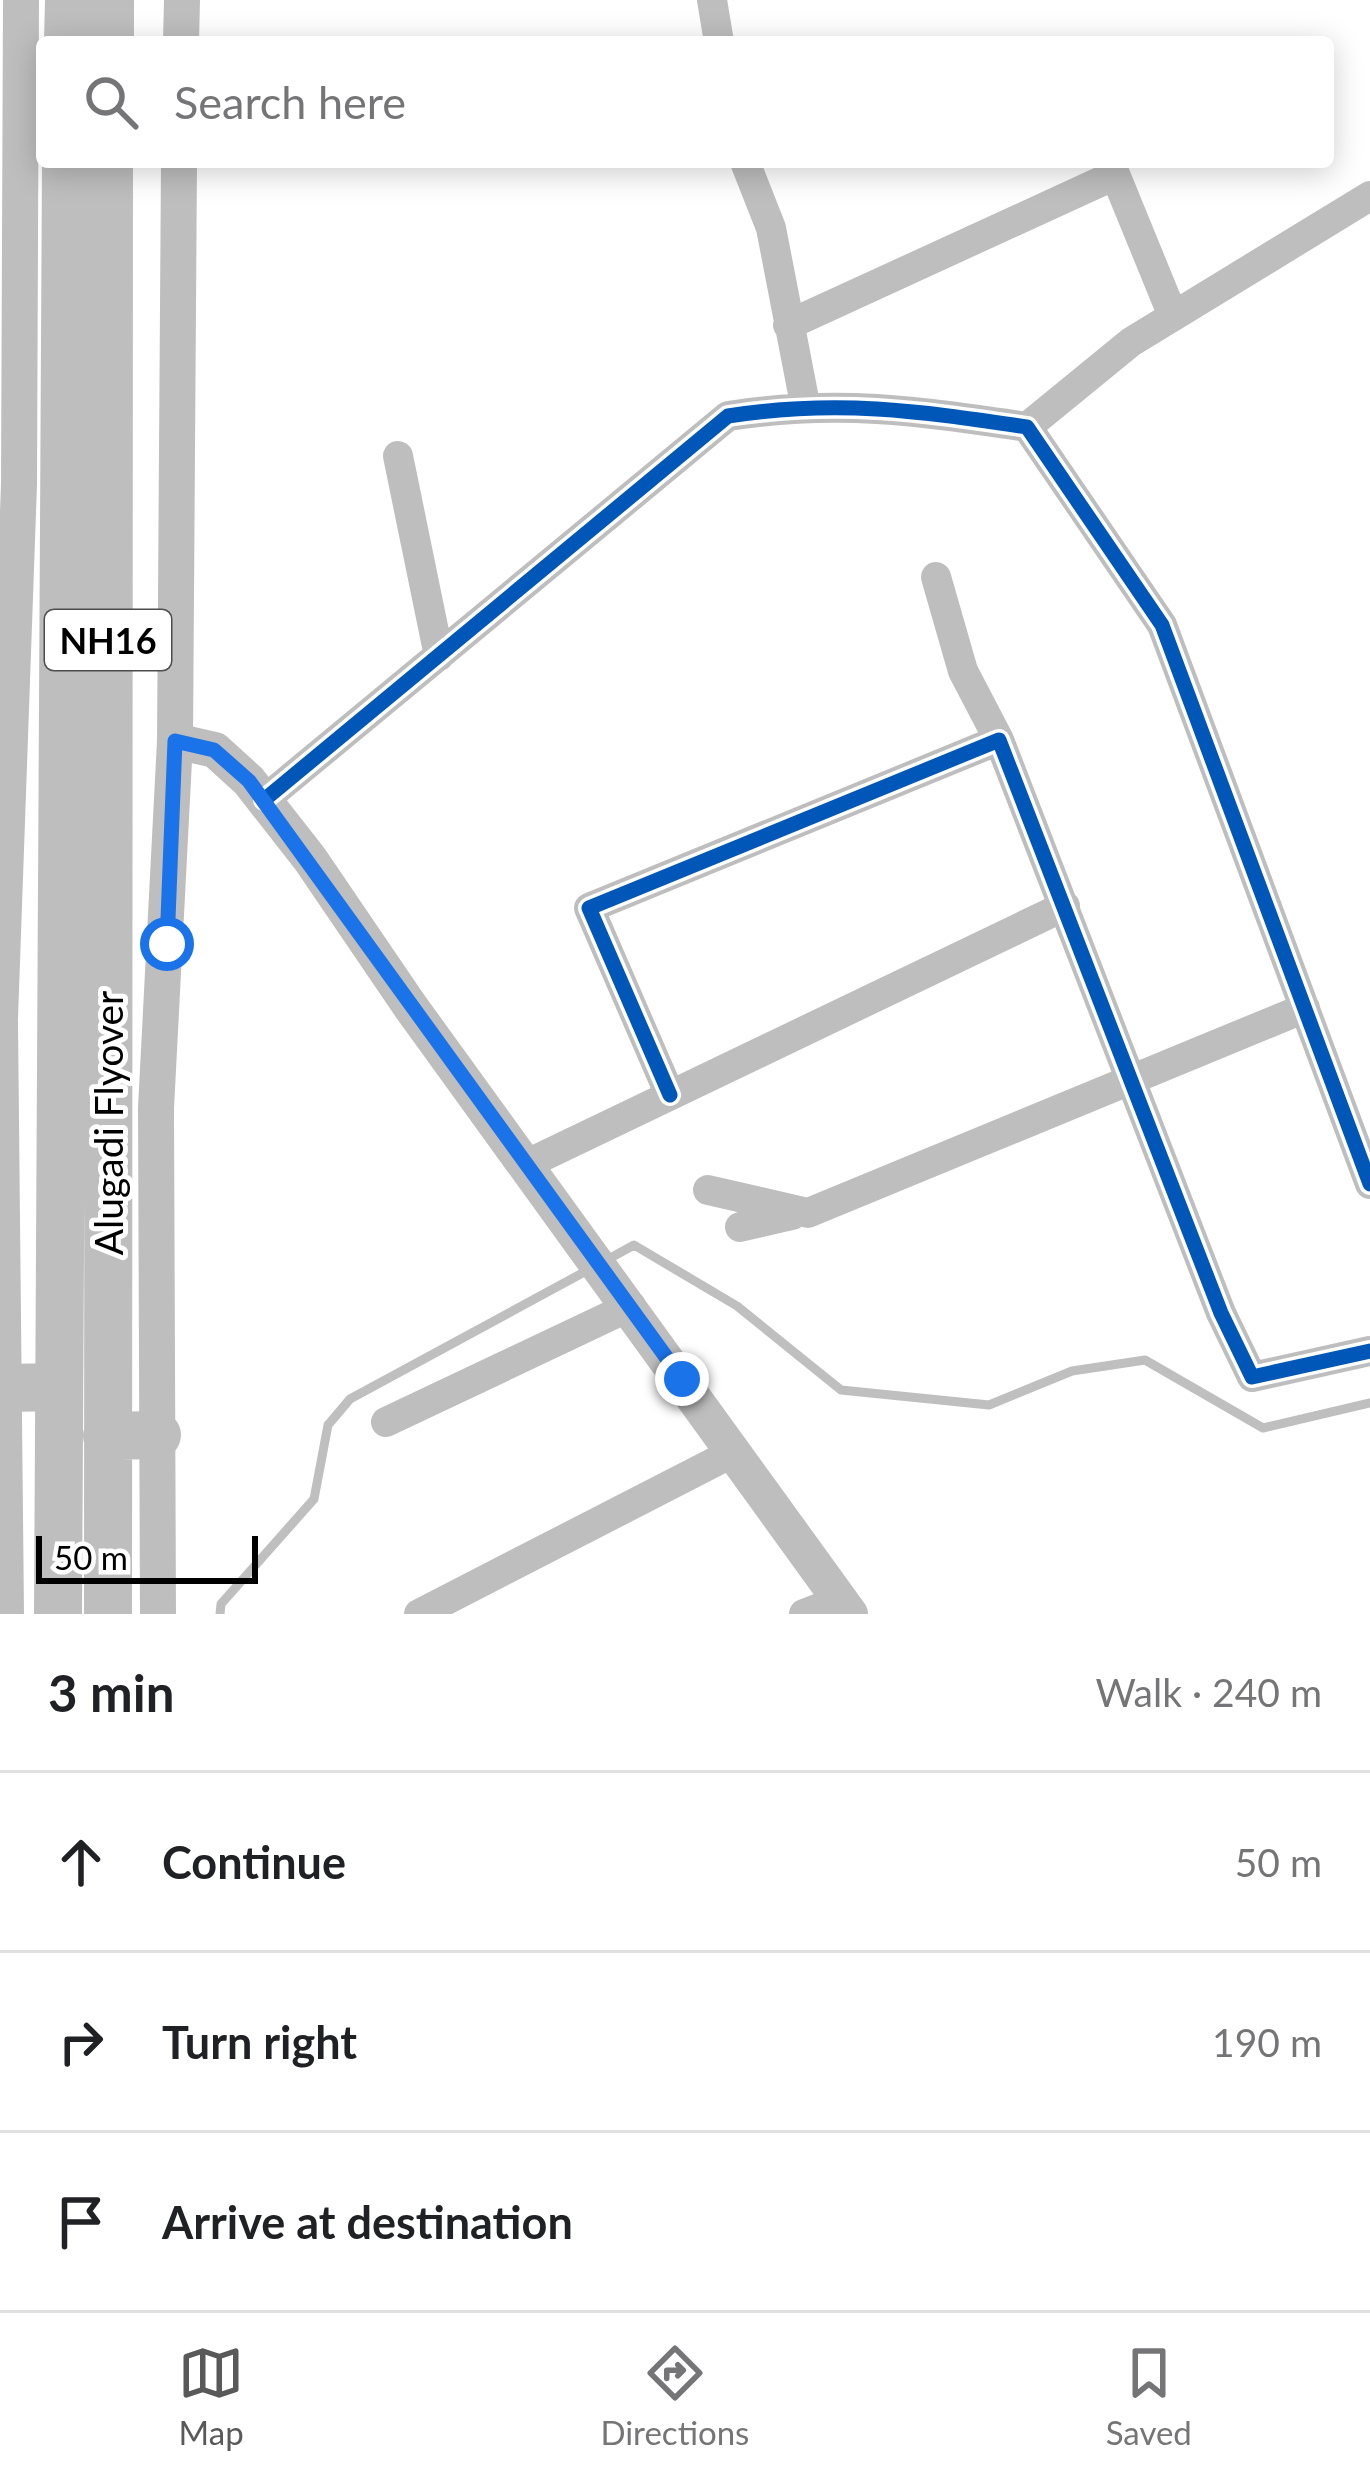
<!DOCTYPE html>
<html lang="en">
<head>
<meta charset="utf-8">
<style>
	body { margin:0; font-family:Lato,sans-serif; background:#f6f6f6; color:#202124 }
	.scale { position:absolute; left:36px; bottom:30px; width:222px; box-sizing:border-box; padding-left:12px; border:6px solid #000; border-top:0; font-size:33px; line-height:42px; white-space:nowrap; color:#000; -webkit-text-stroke:9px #fff; paint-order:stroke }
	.stop { position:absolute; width:36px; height:36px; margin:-27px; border:9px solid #1a73e8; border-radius:50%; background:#fff }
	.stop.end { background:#1a73e8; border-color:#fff; box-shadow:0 3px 12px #0008 }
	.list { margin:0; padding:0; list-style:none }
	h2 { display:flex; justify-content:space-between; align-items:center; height:156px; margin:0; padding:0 48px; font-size:51px }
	h2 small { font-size:39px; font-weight:400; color:#757577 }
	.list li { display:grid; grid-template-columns:78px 1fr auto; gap:36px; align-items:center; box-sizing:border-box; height:180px; padding:0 48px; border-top:3px solid #e0e0e0 }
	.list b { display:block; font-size:45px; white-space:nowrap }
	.list em { font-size:39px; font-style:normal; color:#757577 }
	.icon { flex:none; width:66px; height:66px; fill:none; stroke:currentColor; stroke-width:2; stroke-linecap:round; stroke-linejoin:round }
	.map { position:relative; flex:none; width:1370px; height:1614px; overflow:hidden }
	.search { position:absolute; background:#fff; box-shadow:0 6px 30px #0003; left:36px; right:36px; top:36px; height:132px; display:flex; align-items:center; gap:30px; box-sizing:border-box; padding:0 42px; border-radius:12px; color:#757577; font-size:45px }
	.sheet { height:696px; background:#fff }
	nav { display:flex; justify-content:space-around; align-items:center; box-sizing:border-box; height:168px; border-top:3px solid #e0e0e0; background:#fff; font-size:33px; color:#757577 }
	nav a { display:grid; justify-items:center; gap:6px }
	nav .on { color:#595959 }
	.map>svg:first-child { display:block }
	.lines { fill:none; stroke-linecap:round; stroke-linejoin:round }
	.stream { stroke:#bfbfbf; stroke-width:9 }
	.minor { stroke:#bebebe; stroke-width:30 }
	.tertiary { stroke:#bebebe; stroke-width:36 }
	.trunk { stroke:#bebebe; stroke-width:48 }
	.cycleway-casing { stroke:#fff; stroke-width:22 }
	.cycleway { stroke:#0057b8; stroke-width:15 }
	.route { stroke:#1a73e8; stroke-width:15 }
	.labels { text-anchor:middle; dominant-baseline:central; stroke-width:10; stroke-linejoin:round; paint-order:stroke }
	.shield { fill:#fff; stroke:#4c4c4c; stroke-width:3 }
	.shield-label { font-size:36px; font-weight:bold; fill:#000 }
	.street-label { font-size:39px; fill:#000; stroke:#fff }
</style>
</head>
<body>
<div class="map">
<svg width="1370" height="1614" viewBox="0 0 1370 1614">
	<rect width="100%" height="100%" fill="#fff"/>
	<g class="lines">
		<path class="stream" d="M603 1262 634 1245 737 1306 841 1390 989 1405 1072 1371 1145 1360 1263 1428 1370 1403
			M220 1614 221 1604 314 1499 328 1425 350 1399 588 1270"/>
		<path class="minor" d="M712 0 719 42
			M745 162 771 228 805 404
			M1110 162 1173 316
			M788 325 1115 175
			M1027 427 1131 342 1370 196
			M398 456 439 656
			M936 577 963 671 999 740
			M264 800 728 416C838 399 918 411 1027 427L1162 625 1370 1184
			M670 1095 589 908 999 740 1221 1313 1252 1377 1370 1351
			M525 1165 1065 906
			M708 1190 808 1213 1305 1008
			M740 1227 792 1215
			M386 1422 631 1306
			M419 1614 734 1452
			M804 1614 840 1600"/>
		<path class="tertiary" d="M181 42 182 0
			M175 741 215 750 249 781 310 859 410 1006 850 1614
			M0 1018 19 484 21 0
			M0 1022 6 1614
			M158 1614 156 1108 175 741 179 162"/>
		<path class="trunk" d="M68 42 69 0
			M110 42V0
			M7 1388 57 1387
			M107 1436 157 1435
			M58 1614 66 162
			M108 1614 109 162"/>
		<g class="cycleway-casing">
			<path id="cycleway" d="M264 800 728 416C838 399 918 411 1027 427L1162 625 1370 1184
				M670 1095 589 908 999 740 1221 1313 1252 1377 1370 1351"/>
		</g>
		<use href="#cycleway" class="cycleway"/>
	</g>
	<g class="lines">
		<path class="route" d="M167 944 175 741 214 750 249 781 682 1379"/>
	</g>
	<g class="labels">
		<rect class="shield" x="45" y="610" width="126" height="60" rx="9"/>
		<g class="shield-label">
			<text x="108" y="640">NH16</text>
		</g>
		<g class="street-label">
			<text transform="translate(108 1123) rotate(-90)">Alugadi Flyover</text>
		</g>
	</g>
</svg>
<div class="scale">50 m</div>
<div class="stop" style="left:167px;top:944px"></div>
<div class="stop end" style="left:682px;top:1379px"></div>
<div class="search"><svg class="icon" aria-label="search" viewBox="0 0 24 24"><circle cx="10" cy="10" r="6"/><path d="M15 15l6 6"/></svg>Search here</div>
</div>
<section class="sheet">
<h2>3 min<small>Walk · 240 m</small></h2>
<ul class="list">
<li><svg class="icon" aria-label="ahead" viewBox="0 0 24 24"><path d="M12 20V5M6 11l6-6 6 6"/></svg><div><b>Continue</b></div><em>50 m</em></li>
<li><svg class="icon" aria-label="right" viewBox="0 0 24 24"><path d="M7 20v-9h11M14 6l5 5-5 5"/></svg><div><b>Turn right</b></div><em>190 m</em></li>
<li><svg class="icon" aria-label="arrive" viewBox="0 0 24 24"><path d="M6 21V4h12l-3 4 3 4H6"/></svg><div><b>Arrive at destination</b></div></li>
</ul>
</section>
<nav>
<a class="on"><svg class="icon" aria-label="map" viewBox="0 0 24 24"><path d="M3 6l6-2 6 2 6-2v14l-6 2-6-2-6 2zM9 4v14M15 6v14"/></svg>Map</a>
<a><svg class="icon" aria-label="directions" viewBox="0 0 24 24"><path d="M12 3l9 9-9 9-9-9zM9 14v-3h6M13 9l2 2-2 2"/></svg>Directions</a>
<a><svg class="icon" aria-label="saved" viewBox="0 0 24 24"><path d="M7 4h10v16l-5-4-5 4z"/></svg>Saved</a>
</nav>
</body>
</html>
